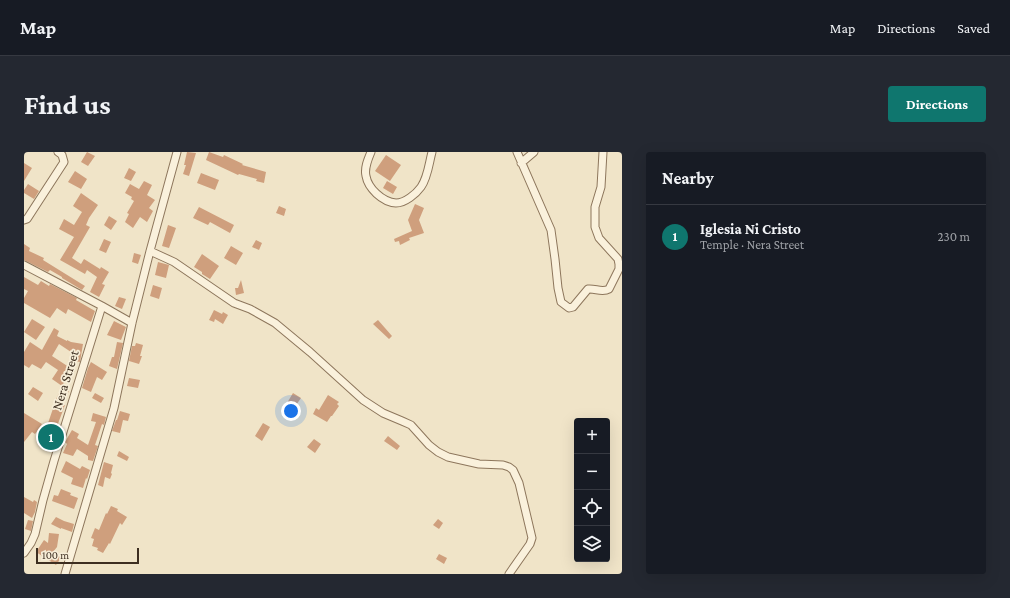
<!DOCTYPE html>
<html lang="en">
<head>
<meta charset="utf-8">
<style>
	body { margin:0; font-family:"Crimson Pro",serif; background:#242831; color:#f1f3f6 }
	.controls { position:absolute; right:12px; bottom:12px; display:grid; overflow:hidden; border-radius:4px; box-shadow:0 4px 16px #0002 }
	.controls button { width:36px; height:36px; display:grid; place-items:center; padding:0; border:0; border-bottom:1px solid #363941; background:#171b24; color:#f1f3f6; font:20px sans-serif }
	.scale { position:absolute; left:12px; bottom:10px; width:103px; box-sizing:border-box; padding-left:4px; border:2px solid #3d2e20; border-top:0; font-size:11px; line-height:14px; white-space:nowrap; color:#3d2e20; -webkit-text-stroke:3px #f7eed8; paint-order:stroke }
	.you { position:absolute; left:267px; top:259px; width:14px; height:14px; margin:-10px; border:3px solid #fff; border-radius:50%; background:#1a73e8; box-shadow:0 0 0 6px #1a73e833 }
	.badge { display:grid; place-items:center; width:26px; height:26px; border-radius:50%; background:#0f766e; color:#fff; font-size:13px; font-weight:700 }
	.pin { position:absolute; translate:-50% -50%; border:2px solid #fff; box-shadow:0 1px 4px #0006 }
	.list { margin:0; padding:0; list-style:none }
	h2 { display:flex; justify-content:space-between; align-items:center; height:52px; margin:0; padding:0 16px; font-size:17px }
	h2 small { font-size:13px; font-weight:400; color:#9ea1a6 }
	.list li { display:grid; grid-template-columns:26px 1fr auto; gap:12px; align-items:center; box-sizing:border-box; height:64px; padding:0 16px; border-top:1px solid #363941 }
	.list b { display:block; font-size:15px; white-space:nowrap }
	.list p { margin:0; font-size:13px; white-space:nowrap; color:#9ea1a6 }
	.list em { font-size:13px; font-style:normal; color:#9ea1a6 }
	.icon { flex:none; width:22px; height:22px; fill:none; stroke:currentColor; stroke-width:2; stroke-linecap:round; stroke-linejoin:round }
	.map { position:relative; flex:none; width:598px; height:422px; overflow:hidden; border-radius:4px }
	header { display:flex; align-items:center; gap:24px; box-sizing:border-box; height:56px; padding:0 20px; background:#171b24; border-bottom:1px solid #363941 }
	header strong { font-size:19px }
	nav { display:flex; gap:22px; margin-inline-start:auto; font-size:14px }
	.intro { display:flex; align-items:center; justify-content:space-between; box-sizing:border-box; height:96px; padding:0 24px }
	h1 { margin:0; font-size:28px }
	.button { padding:10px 18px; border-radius:4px; background:#0f766e; color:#fff; font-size:14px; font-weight:700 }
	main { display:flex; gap:24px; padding:0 24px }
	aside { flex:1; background:#171b24; border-radius:4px; box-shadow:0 4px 16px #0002 }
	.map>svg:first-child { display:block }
	.building { fill:#cf9f7d }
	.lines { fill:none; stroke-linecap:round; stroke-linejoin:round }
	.minor-casing { stroke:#8d765c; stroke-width:9 }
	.minor { stroke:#faf1dc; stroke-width:7 }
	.labels { text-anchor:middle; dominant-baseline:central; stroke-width:3.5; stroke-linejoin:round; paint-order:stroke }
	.street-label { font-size:14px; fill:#3d2e20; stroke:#f7eed8 }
</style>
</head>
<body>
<header>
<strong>Map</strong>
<nav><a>Map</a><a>Directions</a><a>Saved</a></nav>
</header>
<div class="intro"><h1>Find us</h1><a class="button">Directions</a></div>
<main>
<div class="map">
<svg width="598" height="422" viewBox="0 0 598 422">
	<rect width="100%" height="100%" fill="#f0e4c8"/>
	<path class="building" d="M63 0 71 4 64 14 57 10Z
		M163 0 172 1 165 24 159 22 162 13H160Z
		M185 0 199 5 200 3 219 12 218 13 242 20 240 31 232 29 233 27 215 22 214 23 182 8Z
		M362 3 377 13 366 29 351 19Z
		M0 11 8 16 0 29Z
		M105 16 112 20 107 29 100 26Z
		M51 19 63 27 57 37 44 30Z
		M177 21 195 28 191 38 173 31Z
		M120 29 128 33 123 43 131 48 125 56 129 59 123 70 116 65 109 76 101 70 105 62 103 61 110 49 107 47 108 45 101 41 106 32 115 37Z
		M363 29 373 35 369 42 359 36Z
		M4 32 15 39 10 47 0 41V38Z
		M57 41 74 53 65 66 62 73 66 75 48 106 57 112 60 107 76 117 77 115 85 120 78 132 81 133 75 145 66 140 73 125 63 118 61 122 36 108 50 85 35 77 40 67 50 73 58 60 49 54Z
		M391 52 400 56 395 68 400 81 385 86 386 88 376 93 375 89 371 90 370 87 388 79 384 68Z
		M255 54 262 57 260 64 252 61Z
		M175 55 210 73 206 81 186 70 184 73 169 66Z
		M85 64 93 69 87 78 80 73Z
		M144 73 152 76 145 96 138 94Z
		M80 87 87 90 82 101 75 98Z
		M232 88 238 91 235 98 228 95Z
		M0 92 6 96 5 99 20 106 19 108 61 134 58 138 38 126V125L26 118 24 120 0 108Z
		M207 94 219 101 212 113 200 106Z
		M110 101 117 103 114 112 108 110Z
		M178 102 195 114 186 127 178 122V120L170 115Z
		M134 110 145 113 142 126 131 123Z
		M0 125 14 133 17 129 25 134 26 132 53 146 52 148 71 159 67 170 44 157 42 162 33 156 26 166 0 151V146L4 139 0 137Z
		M217 128 220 141 212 143 211 136H214Z
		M129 133 138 136 135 147 126 144Z
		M95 145 102 147 98 157 91 154Z
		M190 158 198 162 199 160 204 163 199 172 191 167 190 170 185 168Z
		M8 167 21 175 12 188 0 180Z
		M354 168 368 184 365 187 349 172Z
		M90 169 102 175 97 188 83 183Z
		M30 176 35 179 33 184 43 189V188L47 190 59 192 56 210 46 208 47 200 35 192 28 204 51 219 47 225 44 223 38 234 28 227 34 218 22 210 17 217 8 212 5 216 0 213V200L6 190 18 198Z
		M93 190 99 191 93 217 85 214 88 205H90Z
		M112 191 119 193 116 204H118L115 212 105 209 108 194H111Z
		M67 210 83 220 78 228 73 225 67 240 58 236 64 216Z
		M105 226 116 228 114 236 103 234Z
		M9 235 19 241 14 249 4 242Z
		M38 235 45 239 38 252 41 253 32 277 23 274 33 245Z
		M71 241 80 246 77 251 68 246Z
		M269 241 277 246 270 256 263 251Z
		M304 243 315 250 313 252 315 254 308 264H307L303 270 289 262 292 256 295 258Z
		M96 259 106 262 104 269 99 268 96 281 88 279 92 268H93Z
		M0 261 18 272 11 282 8 280 0 290Z
		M69 261 82 265 80 273 78 272 71 293 74 294 69 309 64 308V304L53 297 49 304 39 301 43 292 41 290 48 278 55 282 53 286 64 293 72 270 67 269Z
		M239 271 246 275 238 289 231 284Z
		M364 284 376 294 373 298 360 289Z
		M290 287 297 292 291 301 283 295Z
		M95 299 105 305 103 309 93 304Z
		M42 309 56 317 58 314 66 318 63 327 62 326 59 336 47 332 49 326 37 320Z
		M80 310 89 313 87 321 88 322 86 327 81 325 79 335 74 333Z
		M37 337 47 341 46 343 54 346 50 357 28 349 30 343 34 344Z
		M0 345 9 350 10 348 13 350 11 360 8 366 0 361Z
		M87 354 94 357 93 359 103 365 98 373 96 371 86 392 85 391 79 401 73 398 74 396 68 394 70 387 67 386 71 376 75 378 82 361 83 362Z
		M32 365 40 369 50 372 48 380 37 376V377L27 372Z
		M414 367 419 371 415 377 409 373Z
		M4 368 9 369 7 379 1 377Z
		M25 381 35 382 33 395 29 400 37 406 32 413 12 400 20 388 24 391Z
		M415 402 423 406 420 412 412 407Z"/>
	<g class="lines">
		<g class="minor-casing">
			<path id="minor" d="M347 0C344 7 340 16 342 24 344 36 358 50 372 51 381 51 392 42 397 35 404 25 405 11 408 0
				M493 0 527 78 531 107 534 136 537 150 545 156 549 155 564 137C571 136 578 141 585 137L595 117V112L594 107 575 86 571 75V55L577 35 579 0
				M497 11 510 0
				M0 68 3 67 40 10 38 3 34 0
				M126 99 150 110 210 151 226 157 251 171 286 200 339 248 359 261 378 269 387 273 405 293 414 300 424 305 455 312 479 313 485 315 489 318 495 331 508 386 506 392 485 422
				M0 113 78 154 108 171
				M0 401 7 391 11 382 19 348 30 309 78 154
				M41 422 90 256 108 171 126 99 153 0"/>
		</g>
		<use href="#minor" class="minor"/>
	</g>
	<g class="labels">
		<g class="street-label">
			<text transform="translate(41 228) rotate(-73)">Nera Street</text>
		</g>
	</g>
</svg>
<div class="controls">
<button>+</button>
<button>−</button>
<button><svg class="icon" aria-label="locate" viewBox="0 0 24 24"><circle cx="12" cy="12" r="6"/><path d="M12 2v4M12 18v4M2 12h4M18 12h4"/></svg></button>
<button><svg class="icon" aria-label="layers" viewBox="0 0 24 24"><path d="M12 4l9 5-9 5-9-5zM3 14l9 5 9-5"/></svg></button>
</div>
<div class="scale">100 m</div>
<div class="you"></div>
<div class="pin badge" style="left:27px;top:285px">1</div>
</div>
<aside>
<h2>Nearby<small></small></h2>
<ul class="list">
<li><span class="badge">1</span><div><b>Iglesia Ni Cristo</b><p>Temple · Nera Street</p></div><em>230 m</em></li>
</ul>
</aside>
</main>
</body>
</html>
